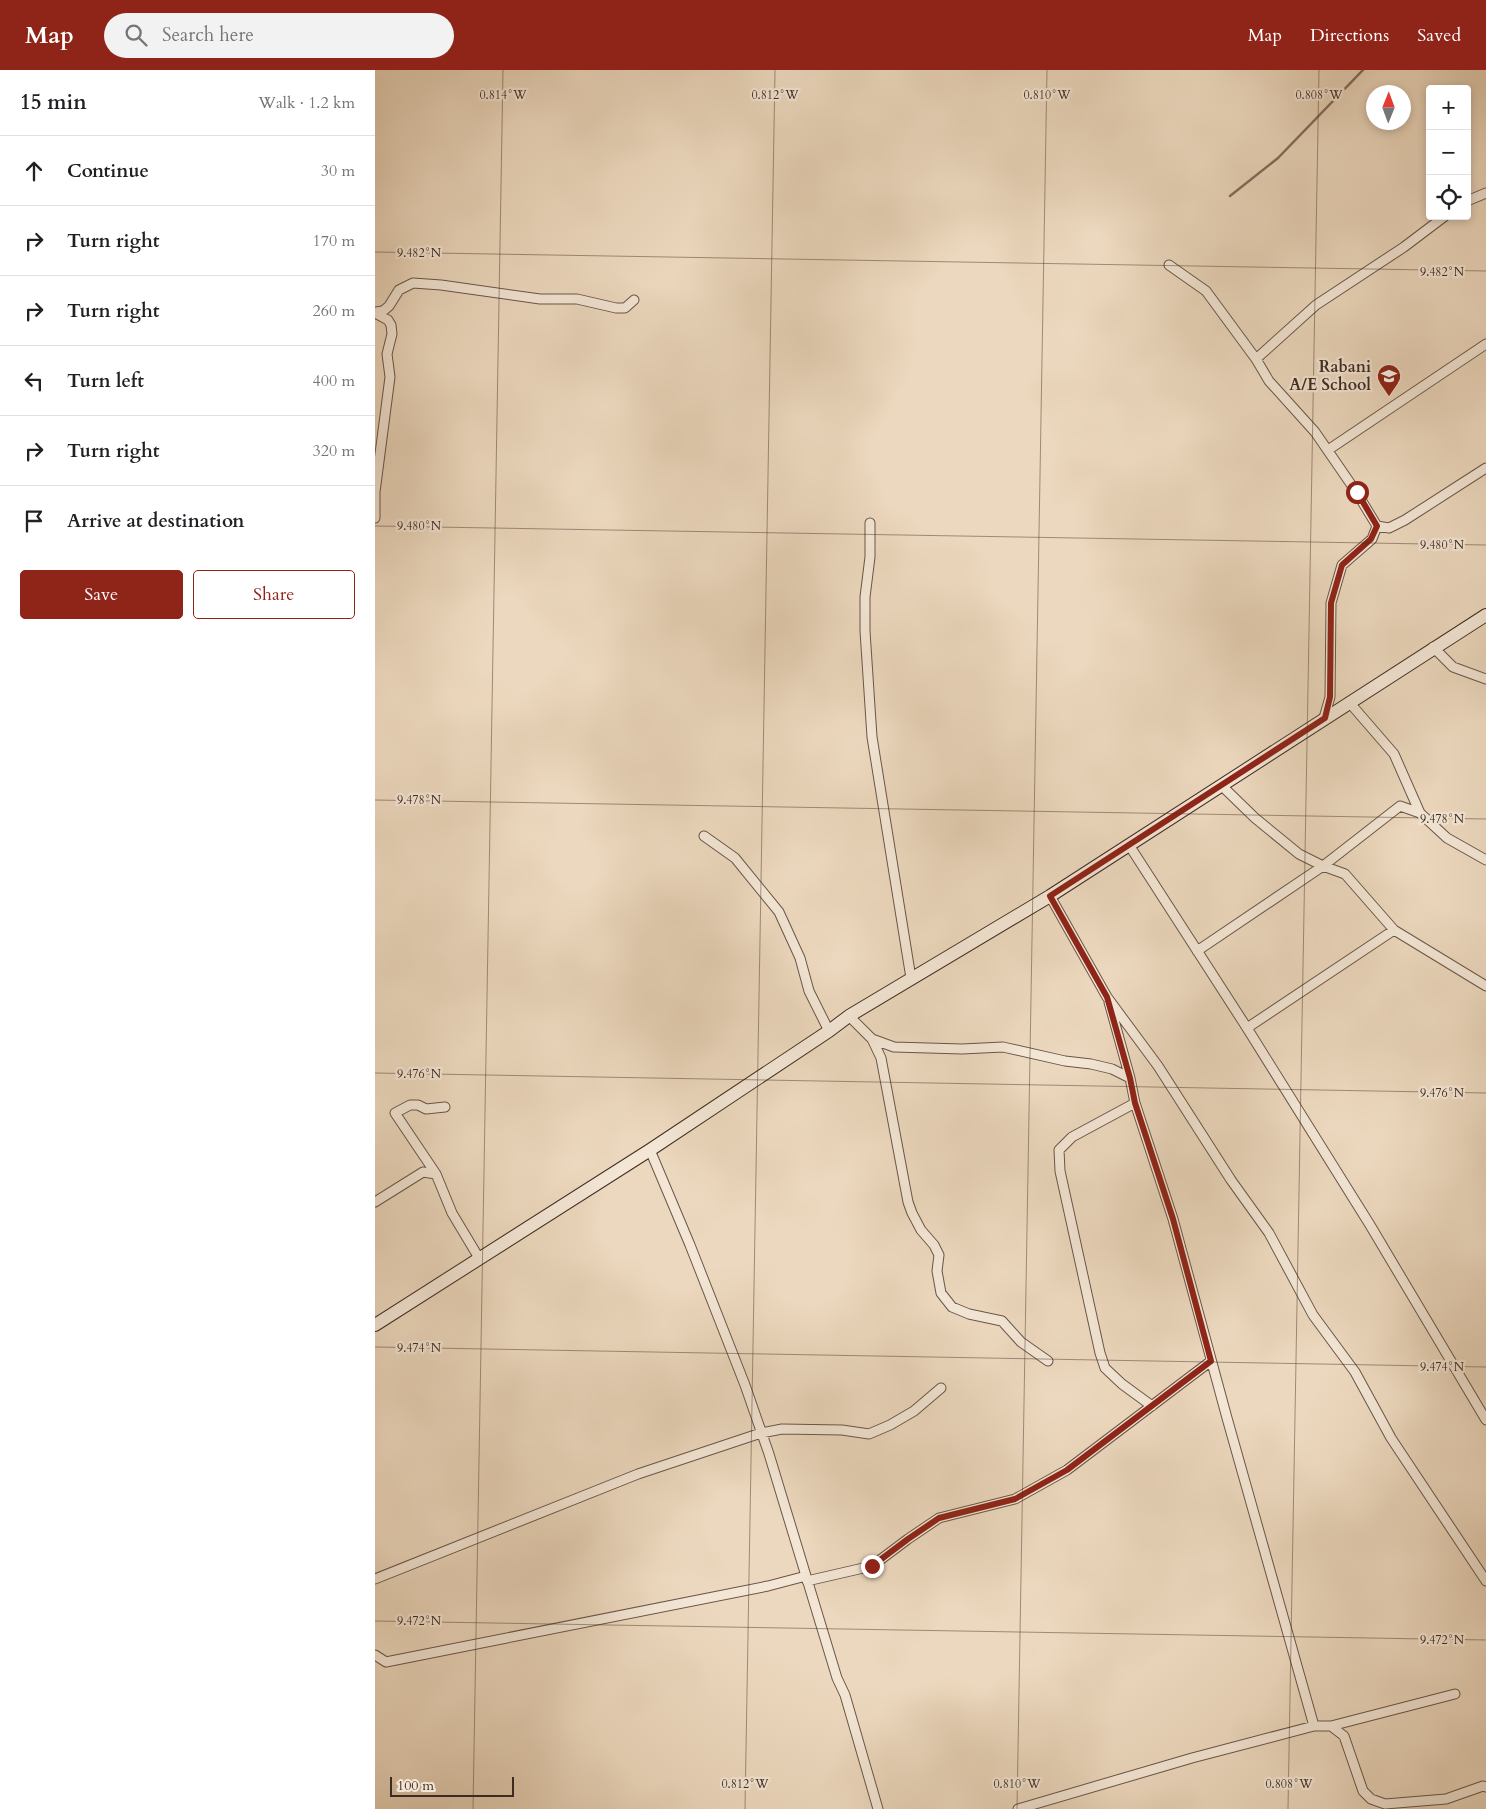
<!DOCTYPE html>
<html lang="en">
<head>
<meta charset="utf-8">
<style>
	body { margin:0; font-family:Cardo,serif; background:#f2f2f2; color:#202124 }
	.controls { position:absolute; right:15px; top:15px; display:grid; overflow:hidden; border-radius:5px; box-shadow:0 2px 8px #0003 }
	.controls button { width:45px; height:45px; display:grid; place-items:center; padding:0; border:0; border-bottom:1px solid #e0e0e0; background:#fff; color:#202124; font:25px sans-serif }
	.compass { position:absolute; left:991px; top:15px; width:45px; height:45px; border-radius:50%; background:#fff; box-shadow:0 2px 8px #0003; rotate:1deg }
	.scale { position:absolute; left:15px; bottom:12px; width:124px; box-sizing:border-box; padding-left:5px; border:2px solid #3e2a21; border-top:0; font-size:14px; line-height:18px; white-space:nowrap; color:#3e2a21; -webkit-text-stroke:4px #f3e6d5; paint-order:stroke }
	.stop { position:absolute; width:15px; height:15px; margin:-11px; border:4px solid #8f2418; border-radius:50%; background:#fff }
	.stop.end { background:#8f2418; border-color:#fff; box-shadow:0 1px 5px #0008 }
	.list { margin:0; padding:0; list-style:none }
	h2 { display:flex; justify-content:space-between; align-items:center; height:65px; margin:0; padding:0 20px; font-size:21px }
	h2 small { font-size:16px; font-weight:400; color:#757577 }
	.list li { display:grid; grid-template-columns:32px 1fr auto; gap:15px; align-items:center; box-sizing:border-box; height:70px; padding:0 20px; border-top:1px solid #e0e0e0 }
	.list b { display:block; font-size:19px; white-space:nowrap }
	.list em { font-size:16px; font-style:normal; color:#757577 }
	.actions { display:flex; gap:10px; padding:15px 20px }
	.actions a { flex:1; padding:11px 0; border:1px solid #8f2418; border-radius:5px; text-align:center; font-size:18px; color:#8f2418 }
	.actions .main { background:#8f2418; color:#fff }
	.icon { flex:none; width:28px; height:28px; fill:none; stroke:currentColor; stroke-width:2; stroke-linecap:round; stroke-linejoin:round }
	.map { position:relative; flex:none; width:1111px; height:1739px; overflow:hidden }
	header { display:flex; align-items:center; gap:30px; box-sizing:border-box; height:70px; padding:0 25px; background:#8f2418; color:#fff }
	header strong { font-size:24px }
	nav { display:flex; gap:28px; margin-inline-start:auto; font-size:18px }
	.search { width:350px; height:45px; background:#f2f2f2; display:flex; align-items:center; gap:12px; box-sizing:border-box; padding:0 18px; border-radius:28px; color:#757577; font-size:19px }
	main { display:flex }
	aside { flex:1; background:#fff }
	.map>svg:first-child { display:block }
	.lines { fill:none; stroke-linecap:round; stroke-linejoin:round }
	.stream { stroke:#836f5f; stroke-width:2.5 }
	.street-casing { stroke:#6a5648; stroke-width:11 }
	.secondary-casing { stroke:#3e2a21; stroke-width:14 }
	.street { stroke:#f3e6d5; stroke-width:9 }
	.secondary { stroke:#f3e6d5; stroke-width:12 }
	.route { stroke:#8f2418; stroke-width:6 }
	.ticks { fill:none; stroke:#3e2a21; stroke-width:1; stroke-opacity:0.45 }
	.labels { text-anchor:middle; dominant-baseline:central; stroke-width:4.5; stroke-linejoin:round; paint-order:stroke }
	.poi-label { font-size:16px; font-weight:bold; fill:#3e2a21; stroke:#f3e6d5; text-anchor:end }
	.ticks-label { font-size:12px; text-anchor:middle; fill:#3e2a21; stroke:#f3e6d5; stroke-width:4.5; stroke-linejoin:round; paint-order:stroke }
</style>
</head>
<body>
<header>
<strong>Map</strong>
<div class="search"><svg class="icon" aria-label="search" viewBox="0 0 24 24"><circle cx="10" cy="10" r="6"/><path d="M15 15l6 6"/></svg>Search here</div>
<nav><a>Map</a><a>Directions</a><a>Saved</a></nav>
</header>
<main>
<aside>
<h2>15 min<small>Walk · 1.2 km</small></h2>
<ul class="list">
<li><svg class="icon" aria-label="ahead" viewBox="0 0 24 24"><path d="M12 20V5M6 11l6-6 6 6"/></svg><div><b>Continue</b></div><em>30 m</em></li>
<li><svg class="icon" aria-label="right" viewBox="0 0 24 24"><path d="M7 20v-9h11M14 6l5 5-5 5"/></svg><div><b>Turn right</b></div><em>170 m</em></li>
<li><svg class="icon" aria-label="right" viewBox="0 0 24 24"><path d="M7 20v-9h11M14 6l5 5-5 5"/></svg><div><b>Turn right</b></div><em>260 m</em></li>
<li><svg class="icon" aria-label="left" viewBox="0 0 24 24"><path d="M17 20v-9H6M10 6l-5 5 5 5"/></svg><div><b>Turn left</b></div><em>400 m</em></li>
<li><svg class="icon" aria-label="right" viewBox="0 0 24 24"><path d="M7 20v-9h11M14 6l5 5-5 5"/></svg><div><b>Turn right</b></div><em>320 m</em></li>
<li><svg class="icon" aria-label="arrive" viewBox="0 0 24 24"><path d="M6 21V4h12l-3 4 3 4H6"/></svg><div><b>Arrive at destination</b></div></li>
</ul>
<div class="actions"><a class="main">Save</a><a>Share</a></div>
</aside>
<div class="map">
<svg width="1111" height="1739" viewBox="0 0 1111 1739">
	<rect width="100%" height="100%" fill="#ecd8be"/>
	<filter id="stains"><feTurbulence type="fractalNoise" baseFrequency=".004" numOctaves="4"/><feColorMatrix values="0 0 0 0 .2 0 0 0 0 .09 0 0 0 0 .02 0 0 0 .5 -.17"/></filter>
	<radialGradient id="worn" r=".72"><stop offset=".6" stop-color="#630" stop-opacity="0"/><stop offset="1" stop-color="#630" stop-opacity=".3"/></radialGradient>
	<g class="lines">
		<path class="stream" d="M855 126 903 88 988 0"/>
		<g class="street-casing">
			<path id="street" d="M1092 131 1111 123
				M794 195 831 221 881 289 894 311 940 362 982 423 1002 456 997 469 967 495 956 533 955 627 949 648
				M0 242 8 241 14 236 24 220 38 213 66 215 165 229H202L241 238H250L259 230
				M0 243 13 250 16 255 17 264 12 284 15 307 0 422V448
				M881 289 941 235 1029 177 1070 146
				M953 380 1111 274
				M495 453V487L490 527V561L497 667 536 908
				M1002 456 1014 458 1030 450 1111 398
				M1058 577 1078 597 1111 609
				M974 632 1019 684 1045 743 1072 768 1111 790
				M846 715 880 748 924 784 948 796 970 804 1019 860 1111 916
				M329 766 360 788 404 842 425 888 434 921 454 961
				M754 775 872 958 995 1155 1111 1350
				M675 826 732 927 783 996 856 1110 894 1163 938 1245 980 1302 1016 1368 1111 1511
				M822 881 948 796 1025 736 1045 743
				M734 932 755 1008 760 1033 798 1149 852 1348 939 1656
				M474 946 497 969 519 977 587 979 628 977 690 991 716 994 737 999 755 1008
				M872 958 1019 860
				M497 969 506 988 533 1132 537 1143 546 1160 559 1175 564 1185 562 1201 566 1223 577 1237 594 1244 627 1251 646 1272 673 1291
				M760 1033 697 1067 684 1080 685 1101 725 1283 730 1298 747 1314 777 1336
				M275 1080 315 1175 370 1315 394 1384 462 1608 470 1625 503 1739
				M61 1104 20 1043 35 1035H43L51 1039 70 1037
				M0 1132 48 1102 61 1104 77 1143 104 1188
				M0 1509 263 1404 386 1363 407 1359 467 1360 494 1364 515 1355 539 1341 566 1318
				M432 1511 497 1496 533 1469 564 1448 640 1429 692 1400 836 1291
				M0 1585 11 1592 393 1516 431 1506
				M956 1656 1080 1624
				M643 1739 817 1688 939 1656H956L969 1666 988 1721 996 1729 1010 1734 1071 1729 1108 1716 1111 1717"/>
		</g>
		<g class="secondary-casing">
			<path id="secondary" d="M0 1255 275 1080 454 961 474 946 675 826 1111 545"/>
		</g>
		<use href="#street" class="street"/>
		<use href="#secondary" class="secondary"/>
	</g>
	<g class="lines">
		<path class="route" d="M497 1496 533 1469 564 1448 640 1429 692 1400 836 1291 798 1149 760 1033 755 1008 732 927 675 826 950 648 955 627 956 533 967 495 996 469 1002 456 982 422"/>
	</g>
	<path class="ticks" d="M0 182 1111 201M0 456 1111 475M0 730 1111 749M0 1003 1111 1023M0 1277 1111 1297M0 1551 1111 1570M98 1739 128 0M370 1739 400 0M642 1739 672 0M913 1739 944 0"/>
	<defs>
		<g id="school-pin" transform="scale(1.25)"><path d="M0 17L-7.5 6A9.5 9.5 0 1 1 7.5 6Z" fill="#8f2418" stroke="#f3e6d5"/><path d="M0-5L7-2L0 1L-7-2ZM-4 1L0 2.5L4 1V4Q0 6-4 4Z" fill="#fff"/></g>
	</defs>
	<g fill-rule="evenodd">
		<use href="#school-pin" x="1014" y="306"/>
	</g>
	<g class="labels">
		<g class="poi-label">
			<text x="996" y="297">Rabani<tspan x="996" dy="18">A/E School</tspan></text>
		</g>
	</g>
	<g class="ticks-label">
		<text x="128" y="29">0.814°W</text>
		<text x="400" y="29">0.812°W</text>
		<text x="672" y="29">0.810°W</text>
		<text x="944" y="29">0.808°W</text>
		<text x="44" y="187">9.482°N</text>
		<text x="1067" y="206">9.482°N</text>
		<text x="44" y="460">9.480°N</text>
		<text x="1067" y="479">9.480°N</text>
		<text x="44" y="734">9.478°N</text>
		<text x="1067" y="753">9.478°N</text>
		<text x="44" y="1008">9.476°N</text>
		<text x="1067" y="1027">9.476°N</text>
		<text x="44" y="1282">9.474°N</text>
		<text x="1067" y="1301">9.474°N</text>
		<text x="44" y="1555">9.472°N</text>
		<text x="1067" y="1574">9.472°N</text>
		<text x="370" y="1718">0.812°W</text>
		<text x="642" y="1718">0.810°W</text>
		<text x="914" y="1718">0.808°W</text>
	</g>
	<rect width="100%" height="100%" filter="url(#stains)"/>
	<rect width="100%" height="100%" fill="url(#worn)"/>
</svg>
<div class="controls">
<button>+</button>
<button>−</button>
<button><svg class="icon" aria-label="locate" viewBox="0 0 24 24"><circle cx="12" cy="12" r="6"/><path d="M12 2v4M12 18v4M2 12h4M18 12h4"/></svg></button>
</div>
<svg class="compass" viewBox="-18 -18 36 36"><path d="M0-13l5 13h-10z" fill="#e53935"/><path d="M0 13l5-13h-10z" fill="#757577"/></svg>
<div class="scale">100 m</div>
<div class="stop" style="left:982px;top:422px"></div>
<div class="stop end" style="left:497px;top:1496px"></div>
</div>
</main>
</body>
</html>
